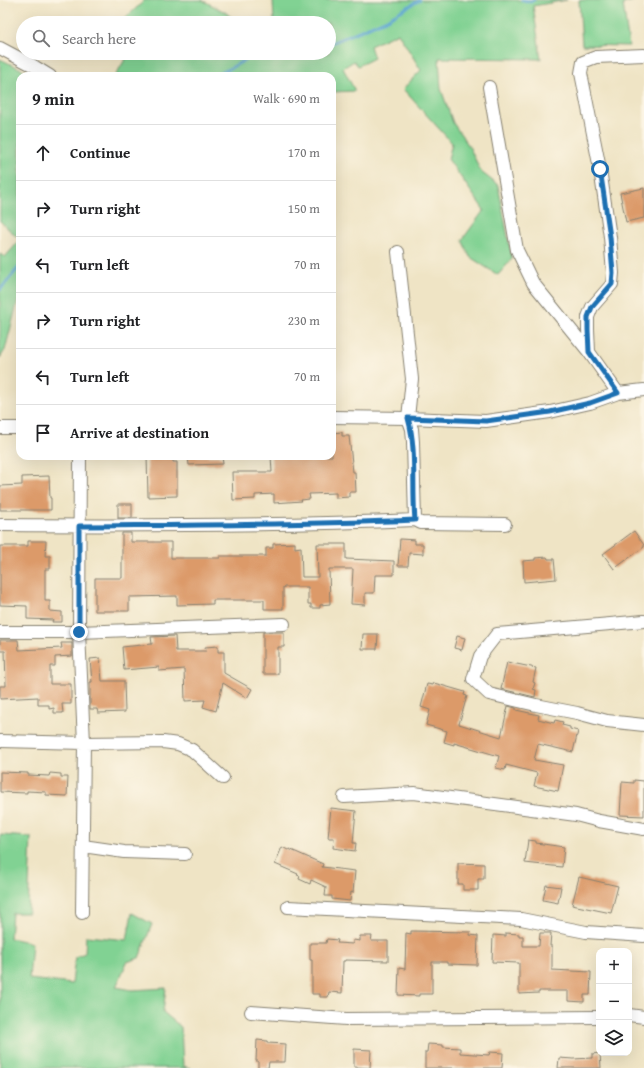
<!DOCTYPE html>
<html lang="en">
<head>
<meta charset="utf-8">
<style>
	body { margin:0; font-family:"Gentium Book Plus",serif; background:#f6f6f6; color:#202124 }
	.controls { position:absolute; right:12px; bottom:12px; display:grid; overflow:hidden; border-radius:8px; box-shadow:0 4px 16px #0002 }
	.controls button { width:36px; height:36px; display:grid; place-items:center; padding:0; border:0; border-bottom:1px solid #e0e0e0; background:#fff; color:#202124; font:20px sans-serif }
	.stop { position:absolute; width:12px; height:12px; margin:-9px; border:3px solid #1f6fb2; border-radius:50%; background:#fff }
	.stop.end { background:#1f6fb2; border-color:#fff; box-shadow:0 1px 4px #0008 }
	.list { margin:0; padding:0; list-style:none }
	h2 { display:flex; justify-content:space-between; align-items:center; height:52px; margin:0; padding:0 16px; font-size:17px }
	h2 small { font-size:13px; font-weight:400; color:#757577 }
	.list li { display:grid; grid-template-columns:26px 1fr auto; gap:12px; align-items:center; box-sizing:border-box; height:56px; padding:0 16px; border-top:1px solid #e0e0e0 }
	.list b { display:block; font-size:15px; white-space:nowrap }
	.list em { font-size:13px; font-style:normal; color:#757577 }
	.icon { flex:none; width:22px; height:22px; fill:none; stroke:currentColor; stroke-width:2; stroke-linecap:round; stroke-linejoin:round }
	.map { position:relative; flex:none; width:644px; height:1068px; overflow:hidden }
	.search { position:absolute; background:#fff; box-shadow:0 4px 16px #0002; left:16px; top:16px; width:320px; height:44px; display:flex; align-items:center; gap:10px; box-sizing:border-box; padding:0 14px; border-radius:22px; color:#757577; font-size:15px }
	.panel { position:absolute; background:#fff; box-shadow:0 4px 16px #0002; left:16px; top:72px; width:320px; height:388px; border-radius:12px }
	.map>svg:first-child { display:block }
	.green { fill:#81d293; stroke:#4e7758 }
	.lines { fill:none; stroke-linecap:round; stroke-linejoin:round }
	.stream { stroke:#5aa4d2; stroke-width:3 }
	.building { fill:#dc9a69 }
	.minor-casing { stroke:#868070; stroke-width:14 }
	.minor { stroke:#fff; stroke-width:12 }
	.route { stroke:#1f6fb2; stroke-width:5 }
</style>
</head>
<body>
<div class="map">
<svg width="644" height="1068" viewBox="0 0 644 1068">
	<rect width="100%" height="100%" fill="#fcf5e5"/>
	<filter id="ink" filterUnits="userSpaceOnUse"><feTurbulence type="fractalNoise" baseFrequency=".025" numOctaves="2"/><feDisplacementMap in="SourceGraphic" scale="8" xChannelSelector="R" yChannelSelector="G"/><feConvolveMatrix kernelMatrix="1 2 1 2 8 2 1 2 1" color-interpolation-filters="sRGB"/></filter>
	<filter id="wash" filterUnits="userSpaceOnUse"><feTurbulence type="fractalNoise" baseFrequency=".012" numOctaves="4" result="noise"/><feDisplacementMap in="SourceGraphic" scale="16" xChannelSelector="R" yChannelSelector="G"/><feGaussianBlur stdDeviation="0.9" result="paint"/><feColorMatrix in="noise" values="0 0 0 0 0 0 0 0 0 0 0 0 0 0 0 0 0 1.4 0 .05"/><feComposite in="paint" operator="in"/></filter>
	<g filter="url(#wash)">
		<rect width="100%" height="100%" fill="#efe4c5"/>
		<path class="green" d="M144 0H202L225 12 239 23H125L122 21 143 2Z
			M273 0H567L533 6 541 59 439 58 441 89 453 123 469 146 481 172 498 185 512 259 498 275 470 257 462 240 484 210 448 159 452 143 403 89 421 70 398 33 370 46 374 58 358 66 354 61 343 68 355 91 332 92V76H115L129 53H329V23H274Z
			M579 0H636L623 4 629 46 582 45Z
			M0 59 36 76H20V299L18 300 5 350 0 358V254L5 257 20 240 0 221Z
			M0 835 31 837 28 913H12L10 938 32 943 29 979 72 984 75 957 85 953 86 936 127 940 132 913 152 924 139 958 127 962 116 987 132 990 166 988 163 1012 181 1027 183 1066 190 1068H0Z"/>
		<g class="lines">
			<path class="stream" d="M522 0 530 1 534 0
				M329 44 385 20 420 0
				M213 76 227 70 254 55 272 53
				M0 290 20 266"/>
		</g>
		<g id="blocks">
			<path class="building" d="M644 188V218L626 222 620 193Z
				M342 432V436H349L353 472H355L356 492H349V497L336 498V493L309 494 310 499 301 500 302 501 274 503V494L255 495V499L233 500 232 472H272L271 456H332V433Z
				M147 456H173V462H177V496L148 497Z
				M188 456H222L223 464 189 465Z
				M49 476 50 498H51V510H0V486L22 485V477Z
				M118 504H132V518H118Z
				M634 531 644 545V547L614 569 603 554Z
				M122 533H131V542H171V558H220V556H266V548H273V544L295 543V548L301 547 302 577H318L317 544H346V559L394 561V575H375L374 593H365V605L351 604 353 569H329L330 604 320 605V608H311V604H308V587H283V609H264V600H213V604L177 605V596L129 597V611H95V578H122Z
				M400 539 415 540V544H423V554L409 553 408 566H398Z
				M28 541H46L45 556H50V569H45V601H50V611L62 612V622H52L53 620 27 619V606L0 605V546H28Z
				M547 557 548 559H554L556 579 524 582 523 561 535 560V558Z
				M263 632H284V647H278V674H263Z
				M363 634H378L377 649H362Z
				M175 636 176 651H206L205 647 218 646V652H224V673L252 689 247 698 223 683 216 711 203 707 205 700 185 701 184 669 159 671V667L124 670 122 647 152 644 151 637Z
				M457 636 465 638 462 650 454 648Z
				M0 640H18L19 650 62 648 61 643H72V656L55 657V666H50V684H71V704H62L63 713H54V708L49 709V705H38V697L0 699V686H6L5 651H0Z
				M100 658 102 681H124L125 712 98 713 97 709H90V682H92L90 659Z
				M507 662 536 668 533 682 535 683 533 689 536 690 535 697 501 689Z
				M434 683 465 692 464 695 467 696 459 724 501 737 508 706 516 708V710L539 715 538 719 554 723 555 720 563 722 562 725 570 727V729L578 731 573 752 538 744 534 760 563 765 558 791 534 786 537 773 506 765 505 770 496 768 499 756 454 743V745L444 742 447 731 426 725 430 710 421 707 427 684 433 685Z
				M0 772 28 773V775L49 776 50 773 61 774V777H68L67 796 46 795V792L27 791V793L0 792Z
				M634 780 644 781V816L620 815 622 782 634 783Z
				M331 808 356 811 353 843H356L355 851 333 848 334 838H328Z
				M528 840 536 841V843L564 847 562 867 525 863Z
				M282 847 288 850 289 849 323 864 322 867 355 871 353 893 351 892 350 901 332 899V896H325L326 887 311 880 310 884 299 879 300 876 297 875 298 874 275 864Z
				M458 863 484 864V879H478V890H463V884H458Z
				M579 877 618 886 611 913 572 905Z
				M546 885 561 887 558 903 543 900Z
				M411 931 470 932V935L478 936 477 965 448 964V962H432V994H419V996L398 995 399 968 405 969 406 933 411 934Z
				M506 933 519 934V936H523V946H539L540 933H551L550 946H552V970L591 972 590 995H584V1002L568 1001V991H539V993L519 994V963L492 962 493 935 506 936Z
				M360 936H372L371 941H388V961L345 960V961H343L342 993 329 992 328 997H320V994H312V960H310V943H326L327 939 338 940 337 943 353 944V940L360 941Z
				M257 1040 267 1041V1043L286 1044 285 1062H269L268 1068H258V1061H256Z
				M428 1044 443 1045V1047L460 1048V1053L489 1055 490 1052 503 1053 502 1068H425V1052H427Z
				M354 1049 371 1050 370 1068 354 1067Z
				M600 1053 601 1068H558L559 1058 573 1059 592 1058V1054Z"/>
		</g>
	</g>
	<g filter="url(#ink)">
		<use href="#blocks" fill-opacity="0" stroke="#868070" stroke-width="1"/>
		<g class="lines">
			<g class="minor-casing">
				<path id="minor" d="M0 48 32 65 50 76
					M489 87 517 250 533 283 589 352 618 393
					M398 252 411 370 412 379 408 418 412 429 413 442 415 520 421 523 505 524
					M589 352 588 329V317L592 307 612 284 613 273 610 237 600 169 581 73 583 62 596 57 644 55
					M332 417 408 418 486 421 550 412 590 403 618 393 644 390
					M0 428H20
					M80 456 79 632 84 743 82 913
					M0 525C138 526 277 526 415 520
					M644 621 497 634 480 656 473 679 489 694 536 705 577 713 607 721 644 725
					M0 632H79L284 624
					M0 741 84 743 163 742 178 744 192 750 223 778
					M344 797 414 793 576 815 599 821 644 829
					M83 846 124 852 185 854
					M288 907 521 919 586 932 644 936
					M251 1012 346 1019 599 1017
					M629 1015 644 1017"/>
			</g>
			<use href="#minor" class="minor"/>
		</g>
	</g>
	<g class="lines" filter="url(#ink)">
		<path class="route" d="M79 632V526C191 525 303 525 415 520 412 488 417 449 408 418L486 421 550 412 590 403 618 393 589 352 588 329V317L592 307 612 284 613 273 610 237 600 169"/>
	</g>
</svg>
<div class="controls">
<button>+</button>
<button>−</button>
<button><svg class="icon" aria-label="layers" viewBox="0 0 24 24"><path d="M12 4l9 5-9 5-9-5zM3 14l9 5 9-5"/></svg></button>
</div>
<div class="stop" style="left:600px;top:169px"></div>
<div class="stop end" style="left:79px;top:632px"></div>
<div class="search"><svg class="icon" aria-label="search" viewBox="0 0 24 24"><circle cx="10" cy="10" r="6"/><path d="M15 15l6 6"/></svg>Search here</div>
<section class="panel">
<h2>9 min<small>Walk · 690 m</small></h2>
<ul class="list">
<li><svg class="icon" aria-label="ahead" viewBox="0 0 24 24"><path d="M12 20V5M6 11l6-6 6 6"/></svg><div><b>Continue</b></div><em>170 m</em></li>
<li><svg class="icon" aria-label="right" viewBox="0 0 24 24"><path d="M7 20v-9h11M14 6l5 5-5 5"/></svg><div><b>Turn right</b></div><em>150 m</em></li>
<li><svg class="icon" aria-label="left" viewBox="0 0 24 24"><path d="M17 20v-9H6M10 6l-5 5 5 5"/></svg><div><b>Turn left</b></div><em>70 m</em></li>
<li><svg class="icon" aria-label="right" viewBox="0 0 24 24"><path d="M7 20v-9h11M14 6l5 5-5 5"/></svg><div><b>Turn right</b></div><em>230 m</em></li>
<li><svg class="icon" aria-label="left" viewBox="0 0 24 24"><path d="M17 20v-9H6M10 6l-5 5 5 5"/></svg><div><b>Turn left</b></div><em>70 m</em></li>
<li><svg class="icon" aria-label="arrive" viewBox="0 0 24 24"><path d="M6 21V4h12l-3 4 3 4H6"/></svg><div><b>Arrive at destination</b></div></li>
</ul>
</section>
</div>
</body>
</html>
